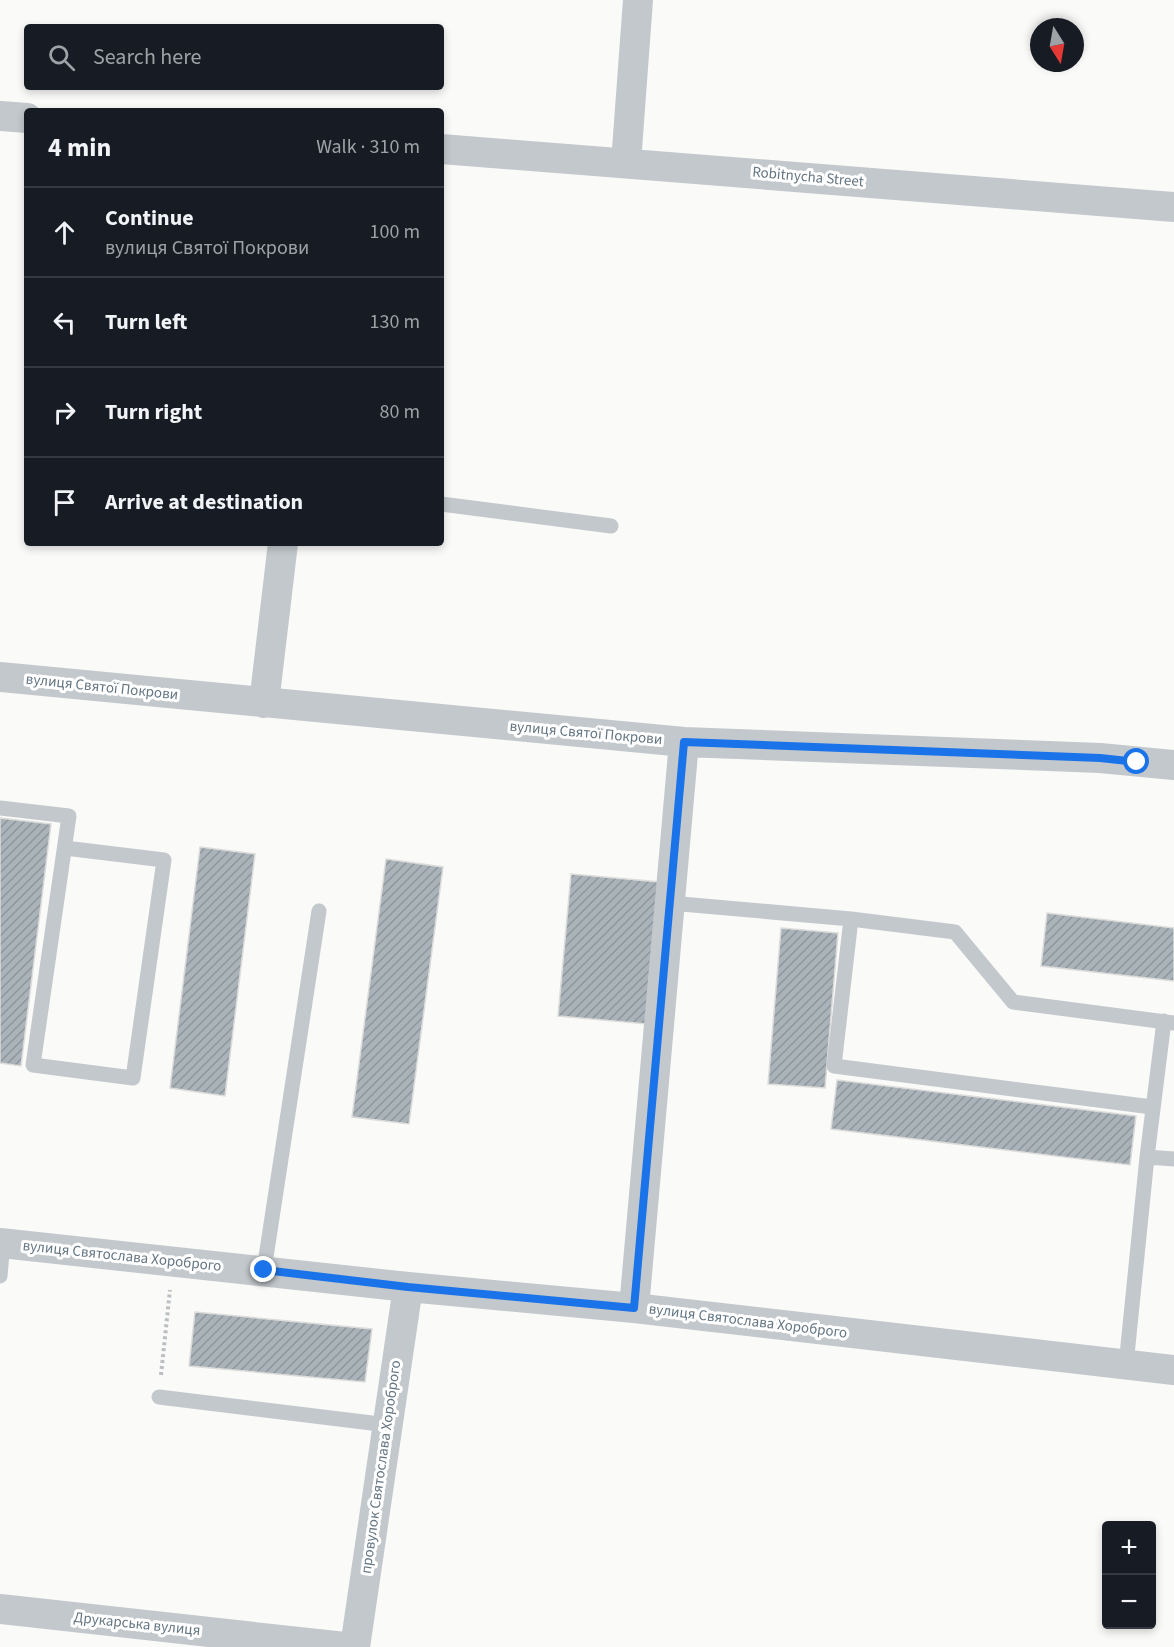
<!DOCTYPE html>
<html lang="en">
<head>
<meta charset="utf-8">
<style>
	body { margin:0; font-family:"Source Sans 3",sans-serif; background:#242831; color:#f1f3f6 }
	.controls { position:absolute; right:18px; bottom:18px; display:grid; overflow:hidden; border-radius:6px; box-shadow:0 3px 9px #0003 }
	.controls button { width:54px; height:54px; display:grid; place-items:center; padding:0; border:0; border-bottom:2px solid #363941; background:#171b24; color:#f1f3f6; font:30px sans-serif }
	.compass { position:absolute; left:1030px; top:18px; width:54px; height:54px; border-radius:50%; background:#171b24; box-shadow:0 3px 9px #0003; rotate:169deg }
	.stop { position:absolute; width:18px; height:18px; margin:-14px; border:4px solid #1a73e8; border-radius:50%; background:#fff }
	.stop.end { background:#1a73e8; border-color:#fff; box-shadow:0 2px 6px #0008 }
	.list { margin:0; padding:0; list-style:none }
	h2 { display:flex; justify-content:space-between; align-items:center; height:78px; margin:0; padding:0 24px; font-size:26px }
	h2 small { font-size:20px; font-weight:400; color:#9ea1a6 }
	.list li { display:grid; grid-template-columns:39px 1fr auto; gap:18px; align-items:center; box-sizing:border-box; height:90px; padding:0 24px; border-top:2px solid #363941 }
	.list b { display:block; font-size:22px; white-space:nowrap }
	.list p { margin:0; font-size:20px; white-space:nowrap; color:#9ea1a6 }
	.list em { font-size:20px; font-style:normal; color:#9ea1a6 }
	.icon { flex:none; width:33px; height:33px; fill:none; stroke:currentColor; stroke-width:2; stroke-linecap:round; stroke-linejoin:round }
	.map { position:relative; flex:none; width:1174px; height:1647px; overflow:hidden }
	.search { position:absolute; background:#171b24; box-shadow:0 3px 9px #0003; left:24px; top:24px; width:420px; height:66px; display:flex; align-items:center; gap:15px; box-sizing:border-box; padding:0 21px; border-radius:6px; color:#9ea1a6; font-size:22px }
	.panel { position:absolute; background:#171b24; box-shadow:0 3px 9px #0003; left:24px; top:108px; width:420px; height:438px; border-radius:6px }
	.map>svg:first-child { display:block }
	.building { fill:url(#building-hatch); stroke:#dcdcda; stroke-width:1.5 }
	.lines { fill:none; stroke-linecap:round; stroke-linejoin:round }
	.path { stroke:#bbbfc2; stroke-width:4; stroke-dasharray:3 3; stroke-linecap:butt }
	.service { stroke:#c3c8cc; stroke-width:15 }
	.minor { stroke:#c3c8cc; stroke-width:30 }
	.route { stroke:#1a73e8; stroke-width:8 }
	.labels { text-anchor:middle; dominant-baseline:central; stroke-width:6; stroke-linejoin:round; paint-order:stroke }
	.street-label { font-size:15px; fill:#657683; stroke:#fff }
</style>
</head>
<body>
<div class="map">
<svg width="1174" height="1647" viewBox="0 0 1174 1647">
	<defs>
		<pattern id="building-hatch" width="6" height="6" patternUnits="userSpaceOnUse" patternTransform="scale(1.5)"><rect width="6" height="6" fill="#aab3b9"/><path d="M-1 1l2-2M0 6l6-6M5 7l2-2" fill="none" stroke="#8e969c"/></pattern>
	</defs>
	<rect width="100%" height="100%" fill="#fafaf8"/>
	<path class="building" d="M0 818 51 824 21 1066 0 1063Z
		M200 847 255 854 225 1096 170 1088Z
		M386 859 443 867 409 1124 352 1117Z
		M571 874 660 882 647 1024 558 1016Z
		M1047 913 1174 928V981L1041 966Z
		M781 928 838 933 825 1088 768 1084Z
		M837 1080 1136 1116 1130 1165 831 1129Z
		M195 1312 372 1329 365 1382 189 1366Z"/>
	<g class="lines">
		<path class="path" d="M161 1375 170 1290"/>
		<path class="service" d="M441 504 611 526
			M0 808 69 816 33 1065 133 1078 164 860 65 848
			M670 903 851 919 955 932 1013 1002 1174 1023
			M851 919 834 1066 1152 1107
			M1164 1021 1147 1157 1174 1159
			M264 1270 319 911
			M0 1276 3 1243
			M1126 1365 1147 1157
			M159 1397 388 1425"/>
		<path class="minor" d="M0 116 27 118
			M441 149 1174 207
			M626 163 638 0
			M0 677 684 742 1100 758 1174 765
			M264 703 283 543
			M0 1243 408 1287 634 1308 1174 1370
			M634 1308 684 742
			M0 1609 345 1647
			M355 1647 408 1287"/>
	</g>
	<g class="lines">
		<path class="route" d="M264 1270 408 1287 634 1308 684 742 1100 758 1137 762"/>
	</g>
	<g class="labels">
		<g class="street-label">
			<text transform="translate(808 177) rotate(5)">Robitnycha Street</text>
			<text transform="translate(102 687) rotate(6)">вулиця Святої Покрови</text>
			<text transform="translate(586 733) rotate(5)">вулиця Святої Покрови</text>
			<text transform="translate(122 1256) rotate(6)">вулиця Святослава Хороброго</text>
			<text transform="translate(748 1321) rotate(7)">вулиця Святослава Хороброго</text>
			<text transform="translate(381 1467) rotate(-82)">провулок Святослава Хороброго</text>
			<text transform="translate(137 1624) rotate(6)">Друкарська вулиця</text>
		</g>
	</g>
</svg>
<div class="controls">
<button>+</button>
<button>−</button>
</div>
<svg class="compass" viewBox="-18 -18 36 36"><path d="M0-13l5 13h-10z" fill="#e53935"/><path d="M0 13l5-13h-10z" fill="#9ea1a6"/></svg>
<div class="stop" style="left:1137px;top:762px"></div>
<div class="stop end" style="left:264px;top:1270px"></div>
<div class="search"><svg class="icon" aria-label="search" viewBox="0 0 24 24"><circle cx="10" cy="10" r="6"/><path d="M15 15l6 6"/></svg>Search here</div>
<section class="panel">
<h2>4 min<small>Walk · 310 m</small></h2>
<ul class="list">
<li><svg class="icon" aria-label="ahead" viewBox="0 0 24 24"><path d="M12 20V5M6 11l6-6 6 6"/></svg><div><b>Continue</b><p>вулиця Святої Покрови</p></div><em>100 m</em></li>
<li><svg class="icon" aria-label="left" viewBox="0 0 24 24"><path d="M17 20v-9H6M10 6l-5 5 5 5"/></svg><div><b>Turn left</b></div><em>130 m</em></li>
<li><svg class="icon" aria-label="right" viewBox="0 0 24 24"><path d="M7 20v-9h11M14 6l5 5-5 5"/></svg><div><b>Turn right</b></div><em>80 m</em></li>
<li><svg class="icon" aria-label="arrive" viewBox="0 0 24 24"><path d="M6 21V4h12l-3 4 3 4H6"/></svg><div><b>Arrive at destination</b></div></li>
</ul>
</section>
</div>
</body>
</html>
